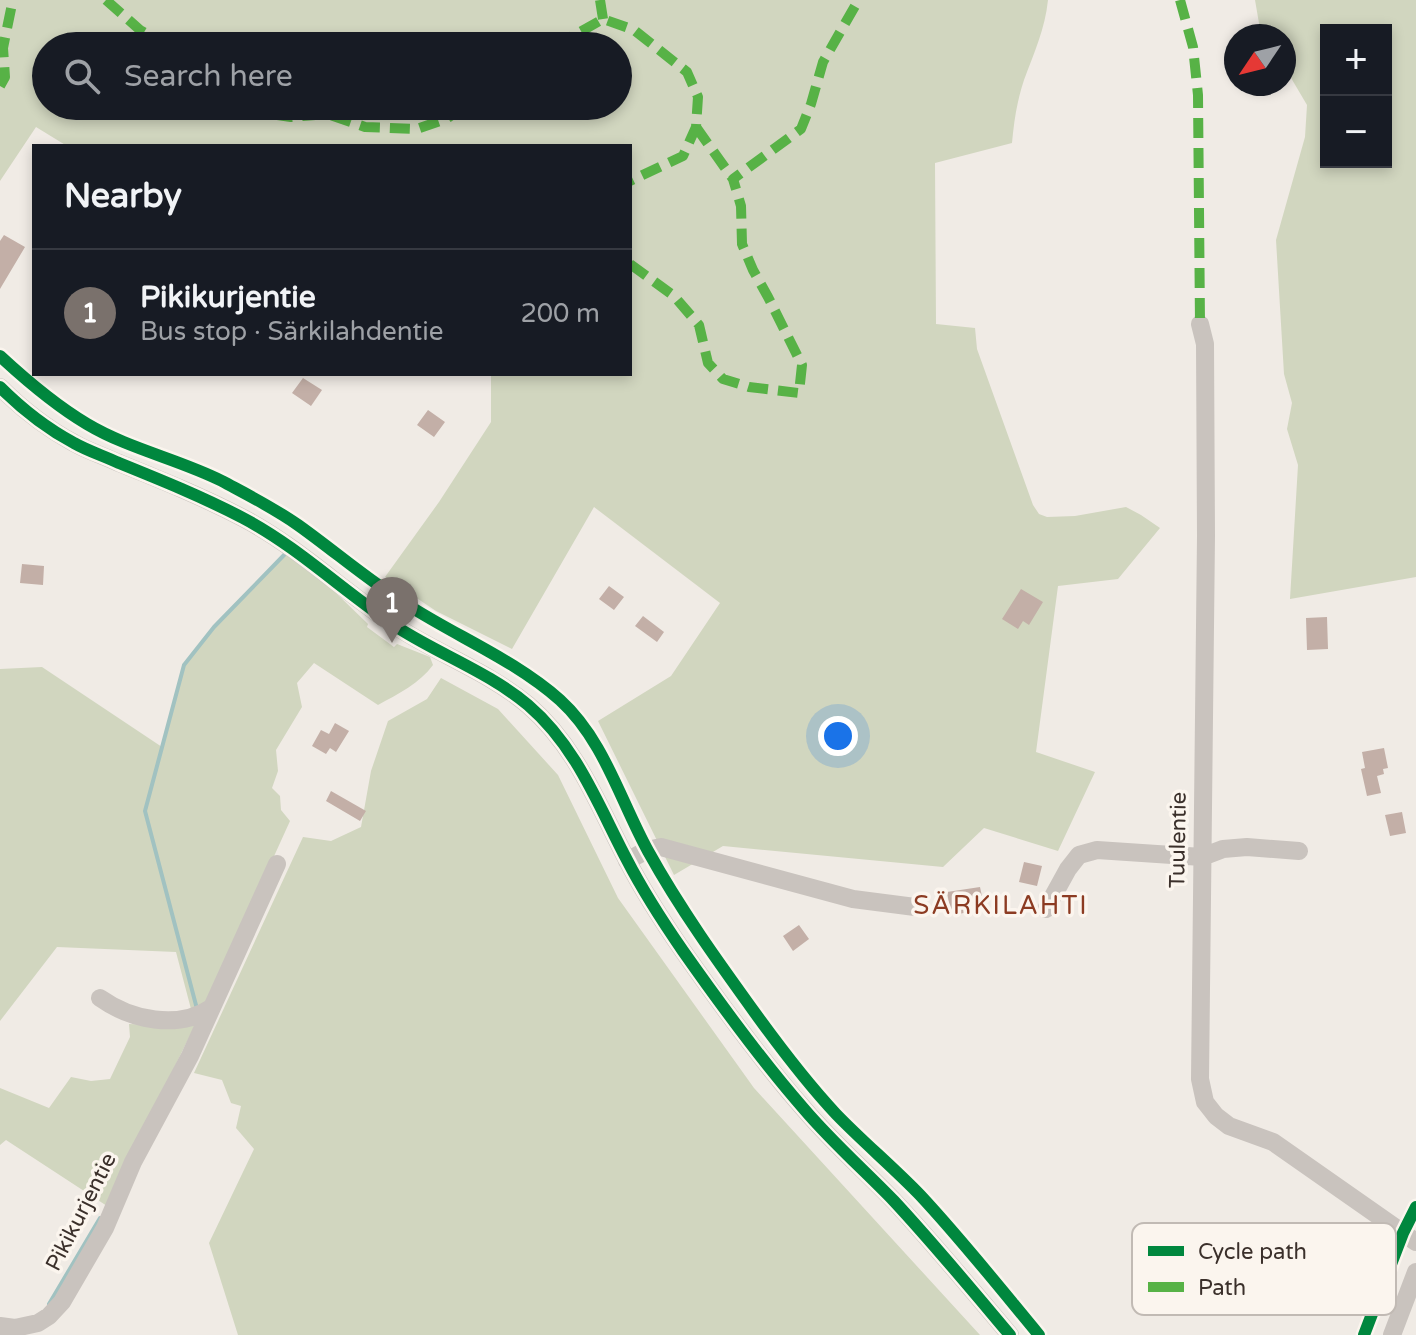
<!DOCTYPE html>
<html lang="en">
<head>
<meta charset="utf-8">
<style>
	body { margin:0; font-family:"Varela Round",sans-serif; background:#20242c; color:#f1f3f6 }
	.controls { position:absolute; right:24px; top:24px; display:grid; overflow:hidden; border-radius:0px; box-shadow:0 4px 12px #0003 }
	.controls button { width:72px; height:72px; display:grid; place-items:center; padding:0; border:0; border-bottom:2px solid #363941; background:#171b24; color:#f1f3f6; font:40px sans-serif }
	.compass { position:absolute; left:1224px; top:24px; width:72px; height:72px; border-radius:50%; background:#171b24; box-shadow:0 4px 12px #0003; rotate:235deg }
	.you { position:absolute; left:838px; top:736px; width:28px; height:28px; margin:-20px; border:6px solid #fff; border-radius:50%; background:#1a73e8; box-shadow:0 0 0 12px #1a73e833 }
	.badge { display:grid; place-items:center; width:52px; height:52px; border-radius:50%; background:#7a716c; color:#fff; font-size:26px; font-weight:700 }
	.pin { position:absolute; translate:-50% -66px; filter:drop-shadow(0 2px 4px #0008) }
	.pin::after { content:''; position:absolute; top:42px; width:28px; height:24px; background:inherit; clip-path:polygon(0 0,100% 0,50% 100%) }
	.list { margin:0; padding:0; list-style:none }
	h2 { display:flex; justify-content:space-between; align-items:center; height:104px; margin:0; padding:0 32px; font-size:34px }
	h2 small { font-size:26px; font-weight:400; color:#9ea1a6 }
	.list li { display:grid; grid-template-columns:52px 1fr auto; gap:24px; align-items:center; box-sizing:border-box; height:128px; padding:0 32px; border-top:2px solid #363941 }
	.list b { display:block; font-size:30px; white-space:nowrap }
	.list p { margin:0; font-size:26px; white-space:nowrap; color:#9ea1a6 }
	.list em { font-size:26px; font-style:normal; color:#9ea1a6 }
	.icon { flex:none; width:44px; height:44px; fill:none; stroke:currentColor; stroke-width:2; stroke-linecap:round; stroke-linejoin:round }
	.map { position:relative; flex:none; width:1416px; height:1335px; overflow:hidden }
	.search { position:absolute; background:#171b24; box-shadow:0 4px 12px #0003; left:32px; top:32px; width:600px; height:88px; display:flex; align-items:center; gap:20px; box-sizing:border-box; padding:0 28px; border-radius:44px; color:#9ea1a6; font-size:30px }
	.panel { position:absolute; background:#171b24; box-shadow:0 4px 12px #0003; left:32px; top:144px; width:600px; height:232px; border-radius:0px }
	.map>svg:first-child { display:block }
	.green { fill:#d1d6bf; fill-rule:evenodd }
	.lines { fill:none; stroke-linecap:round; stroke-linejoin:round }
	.stream { stroke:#a1c2c1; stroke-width:4 }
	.building { fill:#c3afa7 }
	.minor { stroke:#c9c3be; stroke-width:18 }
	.quiet { stroke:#57b246; stroke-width:10; stroke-dasharray:20 10; stroke-linecap:butt }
	.cycleway-casing { stroke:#fbf5ee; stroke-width:17 }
	.cycleway { stroke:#00873e; stroke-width:12 }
	.labels { text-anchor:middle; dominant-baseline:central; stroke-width:7; stroke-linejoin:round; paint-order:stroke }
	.street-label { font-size:22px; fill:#3b302b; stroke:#fbf5ee }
	.quarter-label { font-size:26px; letter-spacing:2px; fill:#8c3b22; stroke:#fbf5ee }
	.key { fill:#fbf5ee; stroke:#c1bab4; stroke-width:2 }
	.key-label { font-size:22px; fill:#3b302b }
</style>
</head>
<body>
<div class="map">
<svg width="1416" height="1335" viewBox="0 0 1416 1335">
	<rect width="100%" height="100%" fill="#f0ebe5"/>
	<path class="green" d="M0 0H1048C1045 29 1034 53 1024 80 1017 101 1014 121 1012 143L935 163 936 324 975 328 977 349 1033 505 1039 514 1047 517 1075 516 1126 507 1141 515 1160 528 1118 579 1058 586 1036 752 1095 772 1058 851 984 828 943 867 723 846 674 875 598 721 671 676 720 603 594 507 512 649 436 611 385 577 439 502 491 422V374H630V146H67L36 127 0 181ZM46 46H618V106H46Z
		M1255 0H1416V577L1290 599 1298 465 1287 429 1292 403 1284 374 1276 240 1305 137 1307 105 1284 66V36H1264L1260 29ZM1386 30V162H1326V30Z
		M285 554 335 592 368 624 367 627 394 647 397 644 430 657 433 665C420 683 398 694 378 705L314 663 297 683 302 707 276 750 278 771 272 788 280 796 281 810 290 821 206 1006 191 1009 176 952 57 947 0 1021V669L42 667 162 747 184 665 214 627Z
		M441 678 498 709 558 775 618 898 754 1088 980 1335H238L209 1243 254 1149 236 1128 241 1106 231 1103 222 1080 194 1073 303 837 331 841 361 827 371 771 388 721 427 699Z
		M196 1023 107 1206 6 1140 0 1145V1088L49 1108 71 1077 91 1081 110 1079 130 1037 129 1024 174 1026Z"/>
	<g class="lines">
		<path class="stream" d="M197 1009 145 811 184 665 214 627 285 554
			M49 1304 100 1218"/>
	</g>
	<path class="building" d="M4 235 25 247 0 289V241Z
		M303 378 322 390 311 406 292 393Z
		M428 410 445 422 434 437 417 425Z
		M22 564 44 566 43 585 20 583Z
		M609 586 624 597 614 610 599 599Z
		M1021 589 1043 602 1029 625 1023 621 1018 629 1002 619Z
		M643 616 664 632 657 642 635 626Z
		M1327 617 1328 649 1307 650 1306 618Z
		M335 723 349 731 336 752 330 748 326 754 312 746 321 730 329 734Z
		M1384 748 1388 768 1383 769 1384 774 1377 776 1381 793 1367 796 1361 769 1365 768 1362 752Z
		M331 791 366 811 360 821 326 801Z
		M1402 812 1406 833 1390 836 1385 815Z
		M1024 862 1042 866 1037 886 1019 882Z
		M980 887 983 901 963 905 964 913 951 915 947 892Z
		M799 925 809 939 793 951 783 936Z"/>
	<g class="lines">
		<path class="minor" d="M1200 324 1205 344 1206 536 1200 1079 1205 1102 1216 1116 1229 1126 1273 1142 1416 1242
			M0 387C22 409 46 428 74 443 88 451 104 456 119 463 161 480 203 497 243 518 300 548 346 594 400 629 441 655 490 673 528 705 577 747 598 805 627 860 643 891 663 922 683 951 721 1005 760 1059 804 1109 832 1142 864 1170 894 1201 934 1244 972 1290 1010 1335
			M627 861 647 850 661 847 853 899 915 907
			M1046 909 1068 869 1079 855 1097 850 1202 857 1223 849 1247 847 1299 851
			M100 998C131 1020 178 1030 211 1008
			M0 1326 15 1328 38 1323 49 1316 62 1302 105 1228 133 1162 190 1056 277 864
			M1392 1335 1416 1272"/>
		<path class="quiet" d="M106 0 140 30 167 46
			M600 0 603 19
			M1180 0 1193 47 1198 95 1200 324
			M555 46 603 19 634 30 687 72 698 97 696 127 683 156 630 181
			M0 86 5 77 3 48 12 4 14 0
			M245 106 249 111 291 117 327 114 365 127 417 129 446 119 465 106
			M696 127 733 179
			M630 264 674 296 699 325 708 363 723 379 749 387 799 393 802 365 768 297 753 270 742 244 741 206 733 179 801 129 811 104 823 62 855 6 850 0"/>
		<g class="cycleway-casing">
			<path id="cycleway" d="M0 356C27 381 55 405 87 424 129 449 178 459 222 481 248 495 274 508 298 525 336 552 371 583 411 607 460 638 516 661 560 700 604 740 620 800 648 851 680 909 719 963 758 1017 782 1050 807 1083 836 1114 863 1142 893 1167 920 1195 962 1240 1000 1288 1039 1335
				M0 387C22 409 46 428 74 443 88 451 104 456 119 463 161 480 203 497 243 518 300 548 346 594 400 629 441 655 490 673 528 705 577 747 598 805 627 860 643 891 663 922 683 951 721 1005 760 1059 804 1109 832 1142 864 1170 894 1201 934 1244 972 1290 1010 1335
				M1364 1335 1403 1233 1416 1207"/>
		</g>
		<use href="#cycleway" class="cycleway"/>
	</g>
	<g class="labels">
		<g class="street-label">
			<text transform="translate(1178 840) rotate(-89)">Tuulentie</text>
			<text transform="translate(81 1212) rotate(-63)">Pikikurjentie</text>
		</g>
		<g class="quarter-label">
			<text x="1001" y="905">SÄRKILAHTI</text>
		</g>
	</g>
	<rect x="1132" y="1223" width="264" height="92" rx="12" class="key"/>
	<rect x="1148" y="1246" width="36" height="10" fill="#00873e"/>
	<rect x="1148" y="1282" width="36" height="10" fill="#57b246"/>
	<g class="key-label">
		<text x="1198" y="1259">Cycle path</text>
		<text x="1198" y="1295">Path</text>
	</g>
</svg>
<div class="controls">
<button>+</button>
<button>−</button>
</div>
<svg class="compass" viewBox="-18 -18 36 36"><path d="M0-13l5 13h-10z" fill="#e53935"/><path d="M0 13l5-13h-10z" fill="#9ea1a6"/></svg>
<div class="you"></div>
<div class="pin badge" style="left:392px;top:643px">1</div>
<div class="search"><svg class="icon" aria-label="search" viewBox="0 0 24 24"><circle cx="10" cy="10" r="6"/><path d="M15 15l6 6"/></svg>Search here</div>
<section class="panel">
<h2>Nearby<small></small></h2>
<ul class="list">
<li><span class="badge">1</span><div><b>Pikikurjentie</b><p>Bus stop · Särkilahdentie</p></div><em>200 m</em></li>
</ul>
</section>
</div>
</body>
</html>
